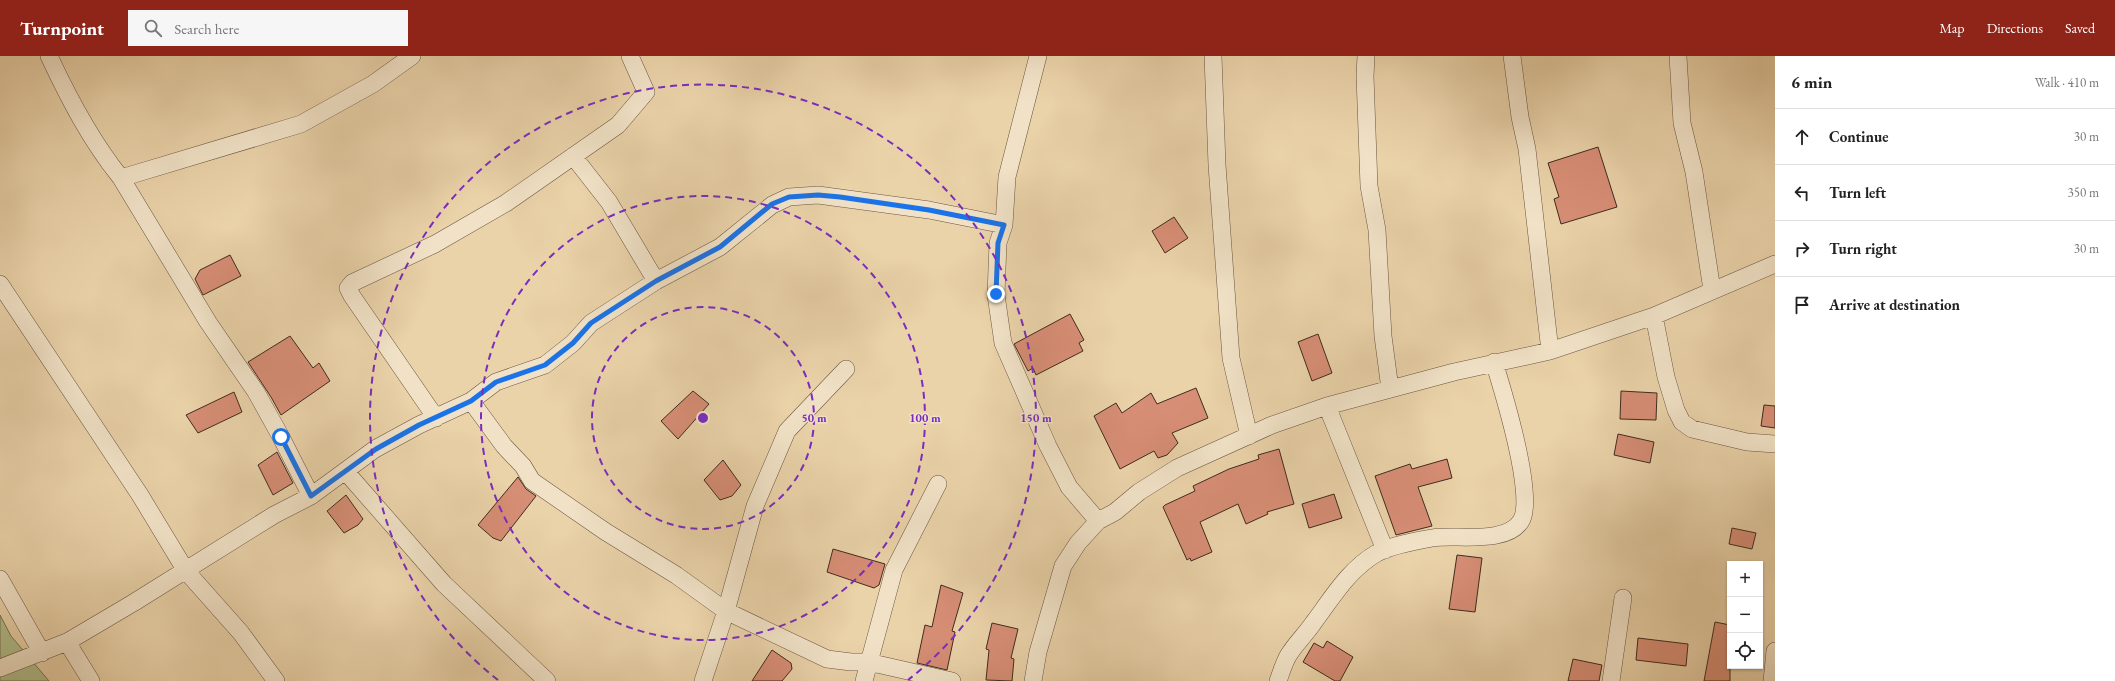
<!DOCTYPE html>
<html lang="en">
<head>
<meta charset="utf-8">
<style>
	body { margin:0; font-family:"EB Garamond",serif; background:#f6f6f6; color:#222 }
	.controls { position:absolute; right:12px; bottom:12px; display:grid; overflow:hidden; border-radius:0px; box-shadow:0 1px 3px #0004 }
	.controls button { width:36px; height:36px; display:grid; place-items:center; padding:0; border:0; border-bottom:1px solid #e0e0e0; background:#fff; color:#222; font:20px sans-serif }
	.stop { position:absolute; width:12px; height:12px; margin:-9px; border:3px solid #1a73e8; border-radius:50%; background:#fff }
	.stop.end { background:#1a73e8; border-color:#fff; box-shadow:0 1px 4px #0008 }
	.list { margin:0; padding:0; list-style:none }
	h2 { display:flex; justify-content:space-between; align-items:center; height:52px; margin:0; padding:0 16px; font-size:17px }
	h2 small { font-size:13px; font-weight:400; color:#767676 }
	.list li { display:grid; grid-template-columns:26px 1fr auto; gap:12px; align-items:center; box-sizing:border-box; height:56px; padding:0 16px; border-top:1px solid #e0e0e0 }
	.list b { display:block; font-size:15px; white-space:nowrap }
	.list em { font-size:13px; font-style:normal; color:#767676 }
	.icon { flex:none; width:22px; height:22px; fill:none; stroke:currentColor; stroke-width:2; stroke-linecap:round; stroke-linejoin:round }
	.map { position:relative; flex:none; width:1775px; height:625px; overflow:hidden }
	header { display:flex; align-items:center; gap:24px; box-sizing:border-box; height:56px; padding:0 20px; background:#8f2418; color:#fff }
	header strong { font-size:19px }
	nav { display:flex; gap:22px; margin-inline-start:auto; font-size:14px }
	.search { width:280px; height:36px; background:#f6f6f6; display:flex; align-items:center; gap:10px; box-sizing:border-box; padding:0 14px; border-radius:0px; color:#767676; font-size:15px }
	main { display:flex }
	aside { flex:1; background:#fff }
	.map>svg:first-child { display:block }
	.green { fill:#b2bd8c; stroke:#787456 }
	.building { fill:#d78e76; stroke:#3f2b1f }
	.lines { fill:none; stroke-linecap:round; stroke-linejoin:round }
	.minor-casing { stroke:#6a5542; stroke-width:18 }
	.minor { stroke:#f1e2c7; stroke-width:17 }
	.route { stroke:#1a73e8; stroke-width:5 }
	.ring { fill:none; stroke:#7b2cbf; stroke-width:2; stroke-dasharray:7 5 }
	.centre { fill:#7b2cbf; stroke:#f1e2c7; stroke-width:2 }
	.ring-label { font-size:12px; text-anchor:middle; font-weight:bold; fill:#7b2cbf; stroke:#f1e2c7; stroke-width:3; stroke-linejoin:round; paint-order:stroke }
</style>
</head>
<body>
<header>
<strong>Turnpoint</strong>
<div class="search"><svg class="icon" aria-label="search" viewBox="0 0 24 24"><circle cx="10" cy="10" r="6"/><path d="M15 15l6 6"/></svg>Search here</div>
<nav><a>Map</a><a>Directions</a><a>Saved</a></nav>
</header>
<main>
<div class="map">
<svg width="1775" height="625" viewBox="0 0 1775 625">
	<rect width="100%" height="100%" fill="#ead2a9"/>
	<filter id="stains"><feTurbulence type="fractalNoise" baseFrequency=".005" numOctaves="4"/><feColorMatrix values="0 0 0 0 .2 0 0 0 0 .09 0 0 0 0 .02 0 0 0 .5 -.17"/></filter>
	<radialGradient id="worn" r=".72"><stop offset=".6" stop-color="#630" stop-opacity="0"/><stop offset="1" stop-color="#630" stop-opacity=".3"/></radialGradient>
	<path class="green" d="M0 559 11 580 49 625H0Z"/>
	<path class="building" d="M1598 91 1617 151 1561 168 1554 143 1559 141 1548 107Z
		M1174 161 1188 182 1165 197 1152 175Z
		M230 199 241 220 203 239 195 223 200 214Z
		M1070 258 1084 284 1079 287 1083 295 1036 319 1033 312 1028 315 1014 288Z
		M1318 278 1332 317 1312 325 1298 286Z
		M290 280 313 312 319 307 330 325 281 359 271 341 248 306Z
		M1196 332 1208 362 1172 377 1178 387 1167 399 1158 402 1154 395 1120 413 1094 360 1116 347 1122 357 1151 337 1157 348Z
		M693 335 709 348 678 383 661 365Z
		M1621 335 1657 337 1656 364 1620 363Z
		M234 336 242 356 198 377 186 359Z
		M1764 349 1775 350V372L1761 370Z
		M1618 378 1654 386 1650 407 1614 399Z
		M1279 393 1294 448 1267 456 1268 458 1246 468 1238 448 1200 466 1212 496 1191 505 1190 502 1187 504 1163 451 1165 449 1195 435 1193 430 1229 413 1259 403 1258 399Z
		M277 396 293 427 273 439 258 409Z
		M1447 403 1452 422 1418 431 1432 470 1396 479 1375 420 1410 408 1412 413Z
		M723 404 741 429 732 440 720 444 704 424Z
		M518 421 526 433 536 440 501 485 493 482 478 469Z
		M1334 438 1342 462 1309 472 1302 448Z
		M346 439 363 463 358 469 344 477 327 455Z
		M1732 472 1756 477 1752 493 1729 488Z
		M833 493 885 508 879 529 874 532 827 516Z
		M1457 499 1482 502 1475 556 1449 553Z
		M941 529 963 537 952 575 955 576 947 614 917 607 925 569 932 571Z
		M1715 566 1730 569V625H1704Z
		M992 567 1018 573 1011 602 1014 603 1012 625 986 624 989 594 986 593Z
		M1638 582 1688 588 1686 610 1636 604Z
		M1327 585 1353 601 1340 625H1335L1303 606 1314 587 1323 592Z
		M772 594 791 607 792 613 782 625H752Z
		M1573 603 1602 609 1599 625H1568Z"/>
	<g class="lines">
		<g class="minor-casing">
			<path id="minor" d="M49 0C69 43 91 85 121 122L208 266 256 336 281 381 311 440
				M1038 0 1007 121 1004 169 998 187 996 239 1003 287 1048 390 1069 431 1098 465
				M1213 0 1217 109 1231 302 1249 380
				M1366 0 1365 20 1369 130 1377 174 1383 280 1390 333
				M1512 0 1520 61 1527 93 1550 295
				M1678 0 1682 67 1694 116 1712 234
				M573 100 609 146 656 225
				M121 122 301 68 373 28 412 0
				M0 228 140 439 186 515 241 577 276 625
				M1654 260 1666 321 1676 354 1682 366 1692 373 1747 386 1775 388
				M471 345 504 390 523 410 532 425 606 476 676 519 726 555 827 603 851 606H868L952 625
				M1327 350 1385 494
				M436 362 352 240 348 232 352 227 435 188 506 147 618 69 646 36 630 0
				M346 416 444 528 547 625
				M0 523 42 597
				M67 586 91 625
				M0 612 67 586 133 547 274 459 311 440 375 393 419 369 471 345 496 326 545 309 573 287 591 267 656 225 720 191 772 149 789 141 818 139 929 154 1004 169
				M703 625 726 555 755 450 787 375 846 313
				M864 625 894 514 938 428
				M1033 625 1038 596 1063 510 1078 487 1098 465 1115 456 1139 436 1177 412 1272 369 1327 350 1454 316 1550 295 1654 260 1775 208
				M1278 625C1281 617 1284 607 1288 600 1295 588 1306 578 1314 566 1332 542 1349 513 1377 497 1392 489 1415 485 1432 482 1456 478 1506 489 1521 465 1536 442 1503 335 1494 306
				M1611 625 1623 542
				M1772 625 1775 595"/>
		</g>
		<use href="#minor" class="minor"/>
	</g>
	<g class="lines">
		<path class="route" d="M281 381 311 440 376 393 419 369 471 345 496 326 545 309 573 287 591 267 656 225 720 191 772 148 789 141 818 139 840 141 929 154 1004 169 998 187 996 238"/>
	</g>
	<g class="ring">
		<circle cx="703" cy="362" r="111"/>
		<circle cx="703" cy="362" r="222"/>
		<path d="M498 624A333 333 0 1 1 908 624"/>
	</g>
	<circle cx="703" cy="362" r="6" class="centre"/>
	<g class="ring-label">
		<text x="814" y="366">50 m</text>
		<text x="925" y="366">100 m</text>
		<text x="1036" y="366">150 m</text>
	</g>
	<rect width="100%" height="100%" filter="url(#stains)"/>
	<rect width="100%" height="100%" fill="url(#worn)"/>
</svg>
<div class="controls">
<button>+</button>
<button>−</button>
<button><svg class="icon" aria-label="locate" viewBox="0 0 24 24"><circle cx="12" cy="12" r="6"/><path d="M12 2v4M12 18v4M2 12h4M18 12h4"/></svg></button>
</div>
<div class="stop" style="left:281px;top:381px"></div>
<div class="stop end" style="left:996px;top:238px"></div>
</div>
<aside>
<h2>6 min<small>Walk · 410 m</small></h2>
<ul class="list">
<li><svg class="icon" aria-label="ahead" viewBox="0 0 24 24"><path d="M12 20V5M6 11l6-6 6 6"/></svg><div><b>Continue</b></div><em>30 m</em></li>
<li><svg class="icon" aria-label="left" viewBox="0 0 24 24"><path d="M17 20v-9H6M10 6l-5 5 5 5"/></svg><div><b>Turn left</b></div><em>350 m</em></li>
<li><svg class="icon" aria-label="right" viewBox="0 0 24 24"><path d="M7 20v-9h11M14 6l5 5-5 5"/></svg><div><b>Turn right</b></div><em>30 m</em></li>
<li><svg class="icon" aria-label="arrive" viewBox="0 0 24 24"><path d="M6 21V4h12l-3 4 3 4H6"/></svg><div><b>Arrive at destination</b></div></li>
</ul>
</aside>
</main>
</body>
</html>
